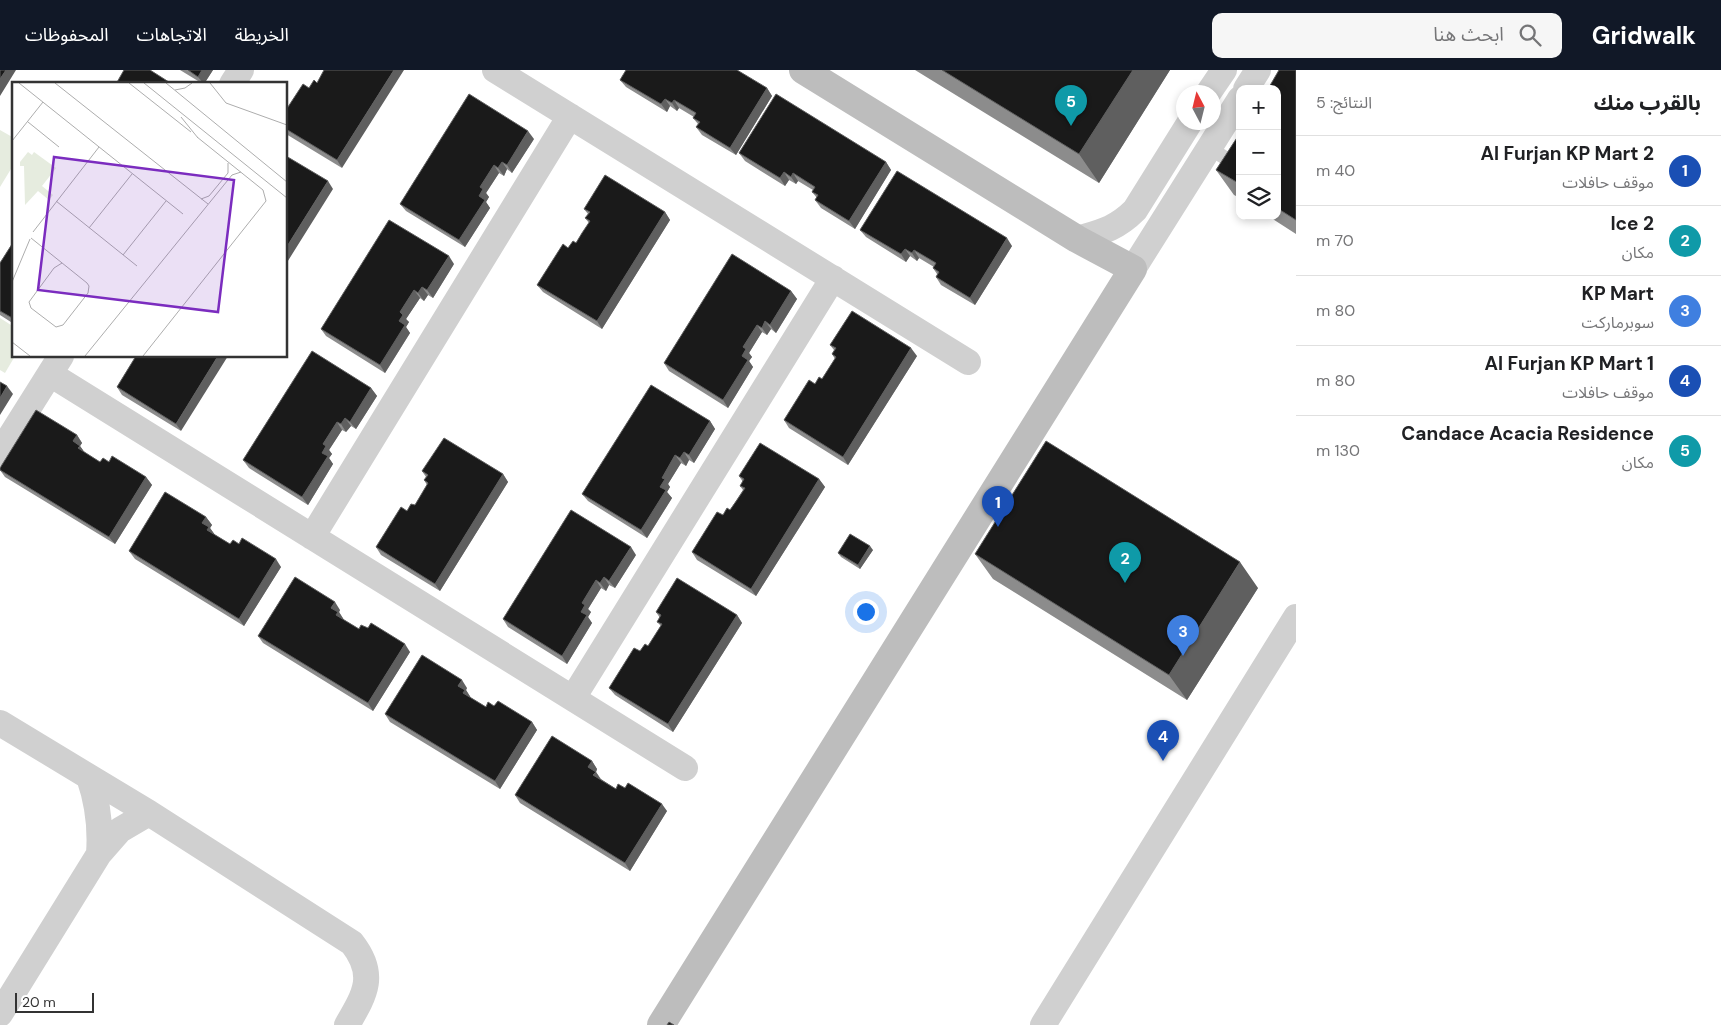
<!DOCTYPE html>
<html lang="ar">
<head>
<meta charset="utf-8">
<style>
	body { margin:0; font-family:"DM Sans","Noto Sans Arabic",sans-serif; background:#f6f6f6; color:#202124; direction:rtl }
	.controls { position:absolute; right:15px; top:15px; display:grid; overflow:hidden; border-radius:10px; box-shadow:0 2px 8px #0003 }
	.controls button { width:45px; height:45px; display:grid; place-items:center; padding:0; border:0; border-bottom:1px solid #e0e0e0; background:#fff; color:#202124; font:25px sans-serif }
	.compass { position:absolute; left:1176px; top:15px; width:45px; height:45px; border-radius:50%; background:#fff; box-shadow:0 2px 8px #0003; rotate:353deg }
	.scale { position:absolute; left:15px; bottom:12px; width:79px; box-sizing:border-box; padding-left:5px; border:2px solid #333; border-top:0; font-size:14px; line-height:18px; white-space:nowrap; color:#333; -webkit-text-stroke:4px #fff; paint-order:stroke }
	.you { position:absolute; left:865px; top:541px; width:18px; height:18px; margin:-12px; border:4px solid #fff; border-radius:50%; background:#1a73e8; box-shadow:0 0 0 8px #1a73e833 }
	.badge { display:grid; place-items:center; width:32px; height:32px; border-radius:50%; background:#111827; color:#fff; font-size:16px; font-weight:700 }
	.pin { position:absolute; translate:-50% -41px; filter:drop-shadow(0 1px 2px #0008) }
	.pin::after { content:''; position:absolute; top:26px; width:18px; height:15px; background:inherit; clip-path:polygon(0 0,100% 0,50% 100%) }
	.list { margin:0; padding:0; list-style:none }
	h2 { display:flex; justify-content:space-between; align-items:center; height:65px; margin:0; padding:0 20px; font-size:21px }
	h2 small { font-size:16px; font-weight:400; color:#757577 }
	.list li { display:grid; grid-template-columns:32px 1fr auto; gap:15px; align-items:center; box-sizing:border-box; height:70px; padding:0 20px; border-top:1px solid #e0e0e0 }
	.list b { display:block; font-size:19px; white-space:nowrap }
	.list p { margin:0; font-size:16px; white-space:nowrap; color:#757577 }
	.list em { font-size:16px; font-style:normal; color:#757577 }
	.icon { flex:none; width:28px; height:28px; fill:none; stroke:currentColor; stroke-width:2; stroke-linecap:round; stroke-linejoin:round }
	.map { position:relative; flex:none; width:1296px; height:955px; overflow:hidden; direction:ltr }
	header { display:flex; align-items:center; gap:30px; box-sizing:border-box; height:70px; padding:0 25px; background:#111827; color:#fff }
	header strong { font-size:24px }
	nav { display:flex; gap:28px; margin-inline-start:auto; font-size:18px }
	.search { width:350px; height:45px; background:#f6f6f6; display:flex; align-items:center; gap:12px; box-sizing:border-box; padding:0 18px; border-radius:10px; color:#757577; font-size:19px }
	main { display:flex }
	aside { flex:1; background:#fff }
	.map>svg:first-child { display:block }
	.green { fill:#e6ecdf }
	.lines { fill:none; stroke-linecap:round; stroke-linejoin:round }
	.lane { stroke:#d0d0d0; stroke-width:14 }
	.street { stroke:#d0d0d0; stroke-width:26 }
	.secondary { stroke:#bdbdbd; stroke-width:28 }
	.wall { fill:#8c8c8c }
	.shaded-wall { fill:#5f5f5f }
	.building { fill:#1a1a1a; stroke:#5f5f5f }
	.inset-road { fill:none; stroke:#adadad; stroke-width:1 }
	.view { fill:#7b2cbf; fill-opacity:0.15; stroke:#7b2cbf; stroke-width:2.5 }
	.inset-edge { fill:none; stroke:#333; stroke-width:2.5 }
</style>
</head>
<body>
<header>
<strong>Gridwalk</strong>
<div class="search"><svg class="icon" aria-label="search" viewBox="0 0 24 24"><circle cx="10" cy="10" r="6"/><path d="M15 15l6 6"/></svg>ابحث هنا</div>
<nav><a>الخريطة</a><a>الاتجاهات</a><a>المحفوظات</a></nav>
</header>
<main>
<aside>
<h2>بالقرب منك<small>النتائج: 5</small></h2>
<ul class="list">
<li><span class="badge" style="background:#1a4fb4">1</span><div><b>Al Furjan KP Mart 2</b><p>موقف حافلات</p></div><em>40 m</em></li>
<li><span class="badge" style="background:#0f9aa8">2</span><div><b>Ice 2</b><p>مكان</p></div><em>70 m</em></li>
<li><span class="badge" style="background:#3f7fe0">3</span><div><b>KP Mart</b><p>سوبرماركت</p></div><em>80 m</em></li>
<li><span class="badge" style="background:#1a4fb4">4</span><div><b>Al Furjan KP Mart 1</b><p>موقف حافلات</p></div><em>80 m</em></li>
<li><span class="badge" style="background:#0f9aa8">5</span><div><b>Candace Acacia Residence</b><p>مكان</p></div><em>130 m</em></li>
</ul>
</aside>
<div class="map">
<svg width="1296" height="955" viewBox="0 0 1296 955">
	<rect width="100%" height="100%" fill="#fff"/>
	<path class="green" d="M0 60 14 68V94L0 117Z
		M0 248 14 257V286H15L5 303 0 300Z"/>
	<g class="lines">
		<path class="lane" d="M1209 78 1240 97"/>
		<path class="street" d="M495 0 968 292
			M232 14 241 0
			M1246 19 1258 0
			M1209 22 1224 0
			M1077 169C1101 162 1116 159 1135 140L1190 52
			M1133 199 1240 29
			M50 304 685 698
			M0 383 61 286
			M312 467 570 46
			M573 628 833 208
			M0 653 149 743 352 873C377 905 365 924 347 955
			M89 707C98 733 101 757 99 784
			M0 944 99 784 120 760 149 743
			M1043 955 1296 547"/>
		<path class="secondary" d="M661 955 1133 199 1077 169 803 0"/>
	</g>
	<path class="wall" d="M180 0H213L204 14H203Z
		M915 0H1170L1099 113Z
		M1296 0V164L1268 146H1277V19Z
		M620 10 767 18 772 26 736 85 702 65 696 57 698 54 693 48 694 47 679 38 677 41 670 36 667 42 626 17Z
		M309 18 342 98 286 64V40Z
		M1240 63V128L1234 125 1216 100Z
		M534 69 512 103 507 99 504 106 499 103 486 123 489 127 486 132 490 138 465 177 406 141 400 134Z
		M739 83 886 92 891 100 855 159 821 138 815 130 817 128 812 122 813 120 798 111 796 114 789 110 785 116 745 91Z
		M584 139 665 142 670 150 602 259 543 222 537 215 576 173 589 153 585 148 588 144Z
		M860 160 1012 176 975 235 941 215 936 207 937 204 933 198 934 197 919 188 917 191 910 186 906 192 866 167Z
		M14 171V254L0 245V193Z
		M454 194 433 228 428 225 424 231 420 228 406 249 409 252 406 257 410 263 385 303 326 266 321 259Z
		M791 221 797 229 776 263 771 259 767 265 762 262 749 283 752 287 749 291 753 297 728 338 669 301 664 293Z
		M830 275 917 286 848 395 789 358 784 350 815 314 822 309 835 289 832 284 834 280Z
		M136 286 181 361 122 325 117 317Z
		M371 318 377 326 356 359 351 356 346 362 342 360 329 380 332 384 329 388 333 394 308 435 249 398 243 390Z
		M710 351 715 359 694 393 689 390 686 396 681 393 668 414 670 417 667 422 672 428 647 468 588 431 582 424Z
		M77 365 82 373 80 376 85 383 100 392H109L146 407 152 415 115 474 5 407 0 400V398Z
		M422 401 503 404 508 412 440 521 381 485 376 477 407 441 415 435 427 415 424 410 426 407Z
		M739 406 819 409 825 417 756 526 697 490 692 482 723 445 730 440 743 420 740 416 743 412Z
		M206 447 212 455 210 458 215 465 230 474 281 497 244 556 135 489 129 481Z
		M873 480 860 499 841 487 838 483Z
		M975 484 1258 518 1187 630 993 509Z
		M636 485 615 518 609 515 606 521 601 518 588 539 591 542 588 547 592 553 567 594 508 557 503 549Z
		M340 540 339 542 344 550 359 559 410 582 373 641 263 573 258 566Z
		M656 542 737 545 742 553 673 662 615 625 609 618 640 581 648 576 661 556 657 552 660 548Z
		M467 618 466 620 471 628 486 637 494 636 532 652 537 660 500 719 390 652 385 644Z
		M592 691 597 699 596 702 601 709 616 719 667 741 630 801 520 733 515 725Z"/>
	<path class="shaded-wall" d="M6 0H16L0 26V9Z
		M202 0H213L204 14 198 7Z
		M394 0H404L342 98 337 90Z
		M1133 0H1170L1099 113 1079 84Z
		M767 18 772 26 736 85 730 78Z
		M665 29 670 36 667 42 661 34Z
		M674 30 679 38 677 41 672 33Z
		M528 61 534 69 512 103 507 95Z
		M502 92 507 99 504 106 498 98Z
		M886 92 891 100 855 159 849 151Z
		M494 95 499 103 486 123 489 127 486 132 490 138 465 177 459 170 479 126 480 117Z
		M784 102 789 110 785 116 780 108Z
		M793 103 798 111 796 114 791 107Z
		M328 111 333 119 286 194V178Z
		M665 142 670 150 602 259 597 251Z
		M1007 168 1012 176 975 235 970 228Z
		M905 179 910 186 906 192 901 184Z
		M914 180 919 188 917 191 912 183Z
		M449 186 454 194 433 228 427 220Z
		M422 217 428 225 424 231 418 223Z
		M414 220 420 228 406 249 409 252 406 257 410 263 385 303 380 295 400 242Z
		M791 221 797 229 776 263 770 255Z
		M765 251 771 259 767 265 762 258Z
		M757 255 762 262 749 283 752 287 749 291 753 297 728 338 723 330 742 286 743 277Z
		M911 278 917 286 848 395 843 387Z
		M218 286H228L181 361 176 354Z
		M7 316 13 324 0 345V328Z
		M371 318 377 326 356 359 350 352Z
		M345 348 351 356 346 362 341 354Z
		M710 351 715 359 694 393 689 385Z
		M337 352 342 360 329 380 332 384 329 388 333 394 308 435 302 427 322 383 323 374Z
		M77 365 82 373 80 376 85 383 83 386 73 371Z
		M684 382 689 390 686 396 680 388Z
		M675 385 681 393 668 414 670 417 667 422 672 428 647 468 641 460 660 417 662 408Z
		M503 404 508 412 440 521 435 514Z
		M146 407 152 415 115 474 109 467Z
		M819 409 825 417 756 526 751 519Z
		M206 447 212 455 210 458 215 465 213 468 202 453Z
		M870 476 873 480 860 499 858 495Z
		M631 477 636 485 615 518 609 511Z
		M276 489 281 497 244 556 239 549Z
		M1240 492 1258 518 1187 630 1169 605Z
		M604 507 609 515 606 521 600 513Z
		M596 510 601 518 588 539 591 542 588 547 592 553 567 594 562 586 582 533Z
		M335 532 340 540 339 542 344 550 342 553 331 538Z
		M737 545 742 553 673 662 668 654Z
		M405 574 410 582 373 641 368 633Z
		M462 610 467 618 466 620 471 628 469 631 458 616Z
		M532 652 537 660 500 719 495 711Z
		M592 691 597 699 596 702 601 710 599 712 588 697Z
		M662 734 667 741 630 801 625 793Z"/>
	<path class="building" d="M0 0H6L0 9Z
		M124 0H150L172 14H116Z
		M188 0H202L198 7Z
		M324 0H394L337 90 286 59V40L303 14 309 18 314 10 317 13Z
		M626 0H737L767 18 730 78 696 57 700 52 693 48 696 43 674 30 672 33 665 29 661 34 620 10Z
		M942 0H1133L1079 84Z
		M1279 0H1296V150L1277 138V19H1268Z
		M469 24 528 61 507 95 502 92 498 98 494 95 480 117 483 119 479 126 485 130 459 170 400 134Z
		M776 24 886 92 849 151 815 130 818 125 812 122 815 117 793 103 791 107 784 102 780 108 739 83Z
		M1240 63V114L1216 100Z
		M286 86 328 111 286 178Z
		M897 101 1007 168 970 228 936 207 939 202 933 198 936 193 914 180 912 183 905 179 901 184 860 160Z
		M605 105 665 142 597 251 537 215 563 174 568 178 573 171 576 173 582 163 590 151 585 148 590 142 584 139Z
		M389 150 449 186 427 220 422 217 418 223 414 220 400 242 403 245 399 251 405 255 380 295 321 259Z
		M14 171V249L0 241V193Z
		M732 184 791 221 770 255 765 251 762 258 757 255 743 277 746 279 742 286 748 290 723 330 664 293Z
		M852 241 911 278 843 387 784 350 809 310 815 314 819 307 822 309 836 287 832 284 836 278 830 275Z
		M312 281 371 318 350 352 345 348 341 354 337 352 323 374 326 376 322 383 328 386 302 427 243 390Z
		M136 286H218L176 354 117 317Z
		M0 312 7 316 0 328Z
		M651 315 710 351 689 385 684 382 680 388 675 385 662 408 665 409 660 417 666 420 641 460 582 424Z
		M36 340 77 365 73 371 80 376 78 378 100 392 103 388 109 392 112 386 146 407 109 467 0 400V398Z
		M444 368 503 404 435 514 376 477 401 437 407 441 411 434 415 435 428 413 424 410 428 405 422 401Z
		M1046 371 1240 492 1169 605 975 484Z
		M760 373 819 409 751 519 692 482 717 442 723 445 727 438 730 440 737 430 745 418 740 416 744 409 739 406Z
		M165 422 206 447 202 453 209 457 207 460 230 474 233 470 239 474 242 468 276 489 239 549 129 481Z
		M571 440 631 477 609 511 604 507 600 513 596 510 582 533 585 535 581 542 587 545 562 586 503 549Z
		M850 464 870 476 858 495 838 483Z
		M295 507 335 532 331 538 338 542 336 545 359 559 361 555 368 558 371 553 405 574 368 633 258 566Z
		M677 508 737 545 668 654 609 618 634 578 640 581 645 574 648 576 662 554 657 552 661 545 656 542Z
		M422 585 462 610 458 616 465 620 463 623 486 637 488 632 494 636 498 631 532 652 495 711 385 644Z
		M552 666 592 691 588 697 596 702 593 705 616 719 618 714 625 718 628 713 662 734 625 793 515 725Z
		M669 952 674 955H667Z"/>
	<g transform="translate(12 12)">
		<rect width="275" height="275" fill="#fff"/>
		<path d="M16 70 20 73 22 70 44 86 30 104 41 113 37 118 26 109 13 123 12 84H8V80Z" fill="#e6ecdf"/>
		<path class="inset-road" d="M7 1 171 132M43 1 196 122M117 1 179 50M132 1 275 116M154 1 275 100M198 1 214 21 275 43M163 8 173 6 180 1M169 35 186 56M16 40 47 65M0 59 31 20M189 117 197 114 216 91V81M44 119 125 184M77 146 120 92M21 150 87 65M19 156 75 201 77 204 76 211 51 243 44 245 19 226 17 220 42 186 50 181M111 173 154 119M0 200 18 157M0 260 18 274M73 274 220 93 229 90M131 274 254 119 251 108 185 55"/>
		<path class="view" d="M42 75 222 98 206 230 26 208Z"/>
		<rect width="275" height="275" class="inset-edge"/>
	</g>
</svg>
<div class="controls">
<button>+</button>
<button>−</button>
<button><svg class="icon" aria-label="layers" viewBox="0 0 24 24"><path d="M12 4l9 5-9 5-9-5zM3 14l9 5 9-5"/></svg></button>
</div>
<svg class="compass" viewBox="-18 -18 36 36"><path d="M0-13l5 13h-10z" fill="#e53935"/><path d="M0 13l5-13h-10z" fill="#757577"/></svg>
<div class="scale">20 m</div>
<div class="you"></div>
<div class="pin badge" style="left:998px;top:457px;background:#1a4fb4">1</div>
<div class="pin badge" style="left:1125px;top:513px;background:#0f9aa8">2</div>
<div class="pin badge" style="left:1183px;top:586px;background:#3f7fe0">3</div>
<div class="pin badge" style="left:1163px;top:691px;background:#1a4fb4">4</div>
<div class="pin badge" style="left:1071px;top:56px;background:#0f9aa8">5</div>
</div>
</main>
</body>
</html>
